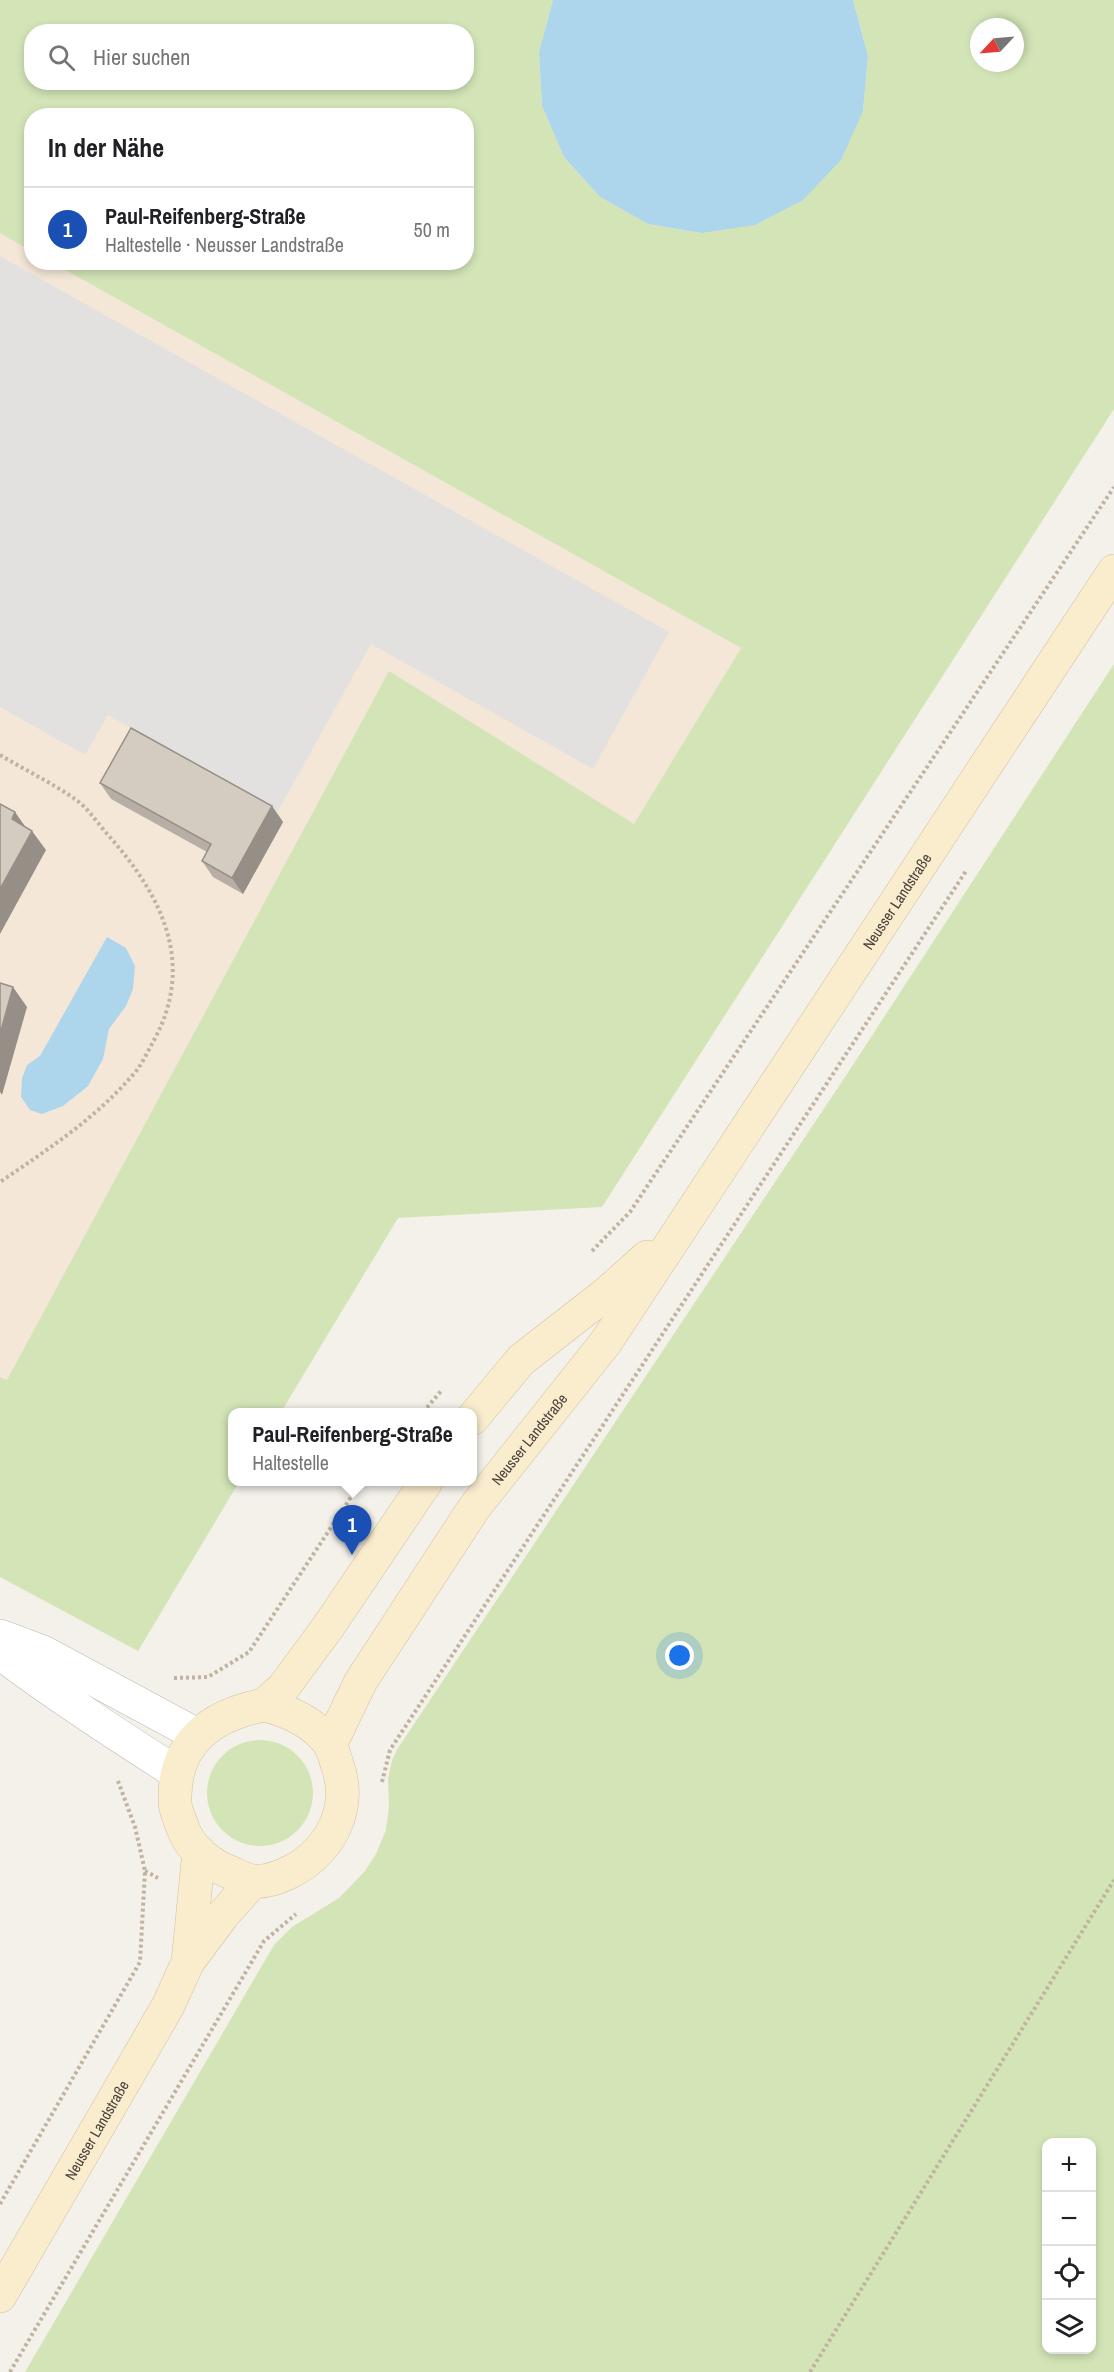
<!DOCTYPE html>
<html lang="de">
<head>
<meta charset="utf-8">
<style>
	body { margin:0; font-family:"Archivo Narrow",sans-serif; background:#f2f2f2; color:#202124 }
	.controls { position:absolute; right:18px; bottom:18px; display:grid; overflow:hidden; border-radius:12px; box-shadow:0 3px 9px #0003 }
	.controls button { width:54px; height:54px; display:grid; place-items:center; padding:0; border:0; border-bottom:2px solid #e0e0e0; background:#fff; color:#202124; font:30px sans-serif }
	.compass { position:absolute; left:970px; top:18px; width:54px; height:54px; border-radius:50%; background:#fff; box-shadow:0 3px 9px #0003; rotate:244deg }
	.you { position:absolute; left:680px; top:1656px; width:21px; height:21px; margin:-15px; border:4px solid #fff; border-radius:50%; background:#1a73e8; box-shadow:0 0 0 9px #1a73e833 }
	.badge { display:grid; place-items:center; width:39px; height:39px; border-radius:50%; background:#e83f2e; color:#fff; font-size:20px; font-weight:700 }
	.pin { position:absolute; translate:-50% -50px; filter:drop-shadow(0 2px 3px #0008) }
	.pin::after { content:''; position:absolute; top:32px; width:21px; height:18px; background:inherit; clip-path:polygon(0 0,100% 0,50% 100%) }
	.popup { position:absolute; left:228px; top:1408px; width:249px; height:78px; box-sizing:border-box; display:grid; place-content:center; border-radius:12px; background:#fff; filter:drop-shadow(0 2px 4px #0005); font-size:20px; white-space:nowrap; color:#757577 }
	.popup b { font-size:22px; color:#202124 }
	.popup::after { content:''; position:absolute; left:50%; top:100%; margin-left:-12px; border:12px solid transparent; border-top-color:#fff }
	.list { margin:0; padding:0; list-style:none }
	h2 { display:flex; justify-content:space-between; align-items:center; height:78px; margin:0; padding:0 24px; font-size:26px }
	h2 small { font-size:20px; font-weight:400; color:#757577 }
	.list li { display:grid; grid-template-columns:39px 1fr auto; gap:18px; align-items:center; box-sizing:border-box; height:84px; padding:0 24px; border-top:2px solid #e0e0e0 }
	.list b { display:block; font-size:22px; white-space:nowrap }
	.list p { margin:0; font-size:20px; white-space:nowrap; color:#757577 }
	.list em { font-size:20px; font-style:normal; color:#757577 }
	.icon { flex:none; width:33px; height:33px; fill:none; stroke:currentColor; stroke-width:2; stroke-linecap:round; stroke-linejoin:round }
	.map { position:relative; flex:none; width:1114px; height:2372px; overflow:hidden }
	.search { position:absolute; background:#fff; box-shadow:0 3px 9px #0003; left:24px; top:24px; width:450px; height:66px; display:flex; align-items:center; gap:15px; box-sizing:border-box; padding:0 21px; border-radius:24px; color:#757577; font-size:22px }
	.panel { position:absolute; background:#fff; box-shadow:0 3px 9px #0003; left:24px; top:108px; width:450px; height:162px; border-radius:24px }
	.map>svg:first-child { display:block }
	.commercial { fill:#f4e7d8 }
	.green { fill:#d3e5b7; fill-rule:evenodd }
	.parking { fill:#e3e1df }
	.water { fill:#add5eb }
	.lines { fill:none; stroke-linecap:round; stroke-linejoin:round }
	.tertiary-casing { stroke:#bfb8ae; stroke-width:34 }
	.secondary-casing { stroke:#d0c09e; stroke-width:34 }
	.path { stroke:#c0b3a0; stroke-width:4; stroke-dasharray:3 3; stroke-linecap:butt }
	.tertiary { stroke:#fff; stroke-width:33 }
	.secondary { stroke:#faedce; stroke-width:33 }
	.wall { fill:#b7afa6 }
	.shaded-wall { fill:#958f87 }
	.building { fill:#d5ccc1; stroke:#958f87; stroke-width:1.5 }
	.labels { text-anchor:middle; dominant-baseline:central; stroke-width:5; stroke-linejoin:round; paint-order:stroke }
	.street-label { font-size:15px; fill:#484139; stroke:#fff }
</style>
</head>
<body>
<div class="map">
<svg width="1114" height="2372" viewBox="0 0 1114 2372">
	<rect width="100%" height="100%" fill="#f4f1eb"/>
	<path class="commercial" d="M0 233 31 251 32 262 53 263 741 648 281 1412H232V1482H239L138 1651 0 1577Z"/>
	<path class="green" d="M0 0H553L539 52 542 106 564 157 600 197 648 224 701 233 863 111 868 56 853 0H1114V409L602 1207 398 1218 281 1412H232V1482H239L138 1651 0 1577V1377L7 1380 389 671 634 824 741 648 53 263 466 262V116H32L31 251 0 233ZM979 27H1015V63H979ZM32 32H466V82H32Z
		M1114 664V2372H25L274 1945 292 1927 339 1898 365 1871 376 1854 386 1830 389 1806 388 1779 392 1760 398 1748 847 1074ZM1092 2142V2350H1046V2142Z
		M207 1793a53 53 0 1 1 106 0a53 53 0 1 1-106 0Z"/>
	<path class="parking" d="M0 256 669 632 593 769 371 644 278 811 108 715 85 755 0 707Z"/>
	<path class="water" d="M553 0H853L868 56 863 111 841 160 803 200 755 225 701 233 648 224 600 197 564 157 542 106 539 52Z
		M107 937 126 948 135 966 133 989 126 1006 109 1029 103 1059 88 1086 63 1106 42 1114 30 1110 21 1097 22 1078 27 1065 40 1056Z"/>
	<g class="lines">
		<g class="tertiary-casing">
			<path id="tertiary" d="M0 1636 43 1652 197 1735
				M0 1653C57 1696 117 1735 177 1773"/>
		</g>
		<g class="secondary-casing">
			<g id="secondary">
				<path d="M472 1419 521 1360 607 1293 647 1257"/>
				<path d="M264 1705C289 1711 313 1722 329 1743 333 1749 335 1758 337 1764 353 1808 331 1850 292 1871 280 1877 266 1883 253 1881 244 1880 235 1874 227 1871 209 1864 189 1847 183 1828 180 1820 175 1810 175 1802 173 1743 211 1715 264 1705Z"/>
				<path d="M264 1705 283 1688 328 1627 426 1482"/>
				<path id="s1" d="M330 1745 361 1681 474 1508 606 1342 1114 571"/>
				<path d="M188 1962 199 1852"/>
				<path id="s2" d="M0 2296 168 2006 188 1962 223 1915 253 1881"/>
			</g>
		</g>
		<path class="path" d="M0 755C25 770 52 783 75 799 88 808 98 824 109 836 163 897 196 965 153 1042 148 1051 143 1062 137 1070 98 1117 50 1148 0 1182
			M592 1251 630 1212 1114 487
			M423 1412 442 1390
			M174 1678 208 1677 249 1652 351 1497 364 1482
			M382 1782 390 1750 966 871
			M145 1871 158 1878
			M0 2204 140 1962 145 1871 135 1827 118 1781
			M10 2372 264 1941 296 1914
			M810 2372 1114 1880"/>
		<use href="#tertiary" class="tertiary"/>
		<use href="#secondary" class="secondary"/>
	</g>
	<path class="wall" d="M100 783 272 806 283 822 243 894 213 877 202 861 207 852 111 799Z"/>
	<path class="shaded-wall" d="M272 806 283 822 243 894 232 878Z
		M15 812 29 832 12 819Z
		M32 831 46 850 0 934V889Z
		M13 987 27 1007 2 1095 0 1092V1034Z"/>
	<path class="building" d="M131 728 272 806 232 878 202 861 211 844 100 783Z
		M0 804 15 812 12 819 32 831 0 889Z
		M0 983 13 987 0 1034Z"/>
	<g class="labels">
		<g class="street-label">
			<text stroke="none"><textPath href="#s1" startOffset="1018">Neusser Landstraße</textPath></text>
			<text stroke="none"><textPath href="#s1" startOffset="366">Neusser Landstraße</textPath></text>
			<text stroke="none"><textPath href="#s2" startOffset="192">Neusser Landstraße</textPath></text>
		</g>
	</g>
</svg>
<div class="controls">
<button>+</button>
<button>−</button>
<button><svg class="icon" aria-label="locate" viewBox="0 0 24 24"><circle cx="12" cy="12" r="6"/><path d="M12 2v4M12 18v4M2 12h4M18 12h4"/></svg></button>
<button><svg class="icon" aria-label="layers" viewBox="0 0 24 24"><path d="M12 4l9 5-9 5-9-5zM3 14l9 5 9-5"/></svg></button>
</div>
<svg class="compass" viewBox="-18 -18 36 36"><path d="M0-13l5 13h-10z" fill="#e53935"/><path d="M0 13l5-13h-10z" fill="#757577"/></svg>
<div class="you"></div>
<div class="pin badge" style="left:352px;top:1555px;background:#1a4fb4">1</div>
<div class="popup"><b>Paul-Reifenberg-Straße</b>Haltestelle</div>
<div class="search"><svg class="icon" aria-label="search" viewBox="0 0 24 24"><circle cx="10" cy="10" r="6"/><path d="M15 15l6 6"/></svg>Hier suchen</div>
<section class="panel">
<h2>In der Nähe<small></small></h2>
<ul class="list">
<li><span class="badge" style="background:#1a4fb4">1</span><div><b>Paul-Reifenberg-Straße</b><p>Haltestelle · Neusser Landstraße</p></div><em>50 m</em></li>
</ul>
</section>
</div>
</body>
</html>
